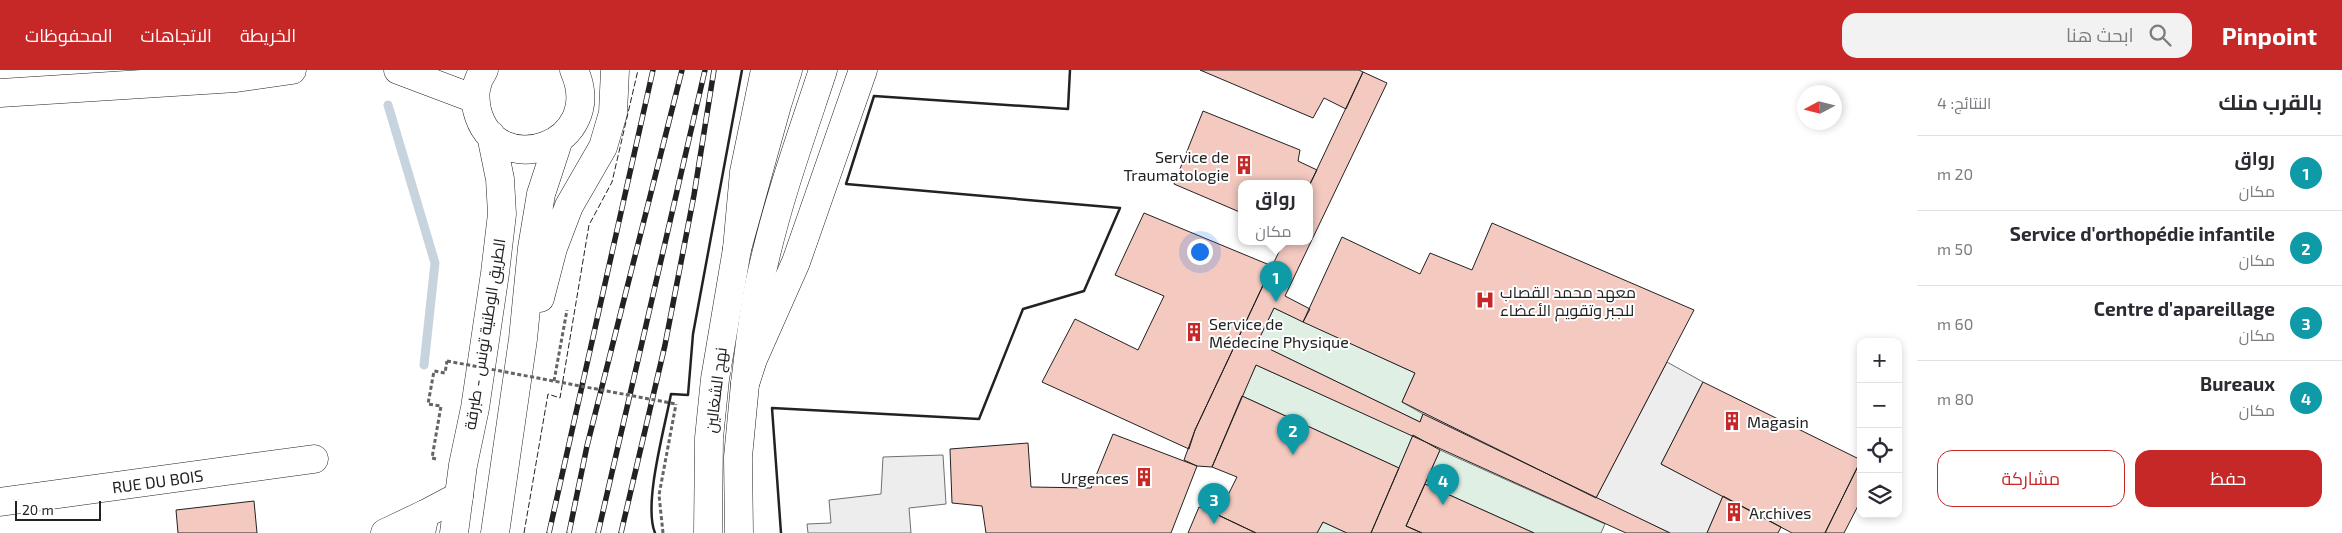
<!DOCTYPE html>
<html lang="ar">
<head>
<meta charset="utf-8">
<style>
	body { margin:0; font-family:"Exo 2",Cairo,sans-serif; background:#f2f2f3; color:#2b2b33; direction:rtl }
	.controls { position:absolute; right:15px; bottom:15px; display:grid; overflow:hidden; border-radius:10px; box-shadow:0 2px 8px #0003 }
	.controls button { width:45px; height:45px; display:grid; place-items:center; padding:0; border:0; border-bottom:1px solid #e1e1e2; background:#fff; color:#2b2b33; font:25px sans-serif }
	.compass { position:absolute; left:1797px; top:15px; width:45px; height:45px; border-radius:50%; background:#fff; box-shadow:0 2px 8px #0003; rotate:263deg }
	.scale { position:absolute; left:15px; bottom:12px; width:86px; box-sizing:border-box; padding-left:5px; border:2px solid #222; border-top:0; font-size:14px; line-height:18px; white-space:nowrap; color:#222; -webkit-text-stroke:4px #fff; paint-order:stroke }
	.you { position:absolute; left:1199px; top:181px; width:18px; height:18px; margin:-12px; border:4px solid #fff; border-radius:50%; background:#1a73e8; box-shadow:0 0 0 8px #1a73e833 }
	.badge { display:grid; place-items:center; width:32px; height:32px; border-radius:50%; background:#c62828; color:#fff; font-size:16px; font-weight:700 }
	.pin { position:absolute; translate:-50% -41px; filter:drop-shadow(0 1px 2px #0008) }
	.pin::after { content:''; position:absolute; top:26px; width:18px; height:15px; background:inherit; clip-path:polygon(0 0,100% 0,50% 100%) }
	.popup { position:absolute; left:1238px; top:110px; width:75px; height:65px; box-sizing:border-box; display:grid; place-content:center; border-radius:10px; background:#fff; filter:drop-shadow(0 1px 4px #0005); font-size:16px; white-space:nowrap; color:#7c7c81 }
	.popup b { font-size:19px; color:#2b2b33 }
	.popup::after { content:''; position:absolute; left:50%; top:100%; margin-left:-10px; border:10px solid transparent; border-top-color:#fff }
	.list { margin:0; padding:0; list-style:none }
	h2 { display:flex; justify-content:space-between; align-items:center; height:65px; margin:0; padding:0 20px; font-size:21px }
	h2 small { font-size:16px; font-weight:400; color:#7c7c81 }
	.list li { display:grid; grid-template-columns:32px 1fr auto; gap:15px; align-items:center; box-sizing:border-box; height:75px; padding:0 20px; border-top:1px solid #e1e1e2 }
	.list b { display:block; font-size:19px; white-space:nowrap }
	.list p { margin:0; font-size:16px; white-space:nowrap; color:#7c7c81 }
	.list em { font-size:16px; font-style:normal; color:#7c7c81 }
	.actions { display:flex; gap:10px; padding:15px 20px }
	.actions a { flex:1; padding:11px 0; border:1px solid #c62828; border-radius:15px; text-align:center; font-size:18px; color:#c62828 }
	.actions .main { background:#c62828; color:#fff }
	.icon { flex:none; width:28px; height:28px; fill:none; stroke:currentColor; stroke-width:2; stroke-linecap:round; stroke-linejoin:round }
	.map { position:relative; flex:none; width:1917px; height:463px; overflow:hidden; direction:ltr }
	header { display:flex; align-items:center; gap:30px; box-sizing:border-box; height:70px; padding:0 25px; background:#c62828; color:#fff }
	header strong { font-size:24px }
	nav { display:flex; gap:28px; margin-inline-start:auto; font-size:18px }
	.search { width:350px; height:45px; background:#f2f2f3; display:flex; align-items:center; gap:12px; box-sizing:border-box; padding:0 18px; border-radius:15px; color:#7c7c81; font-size:19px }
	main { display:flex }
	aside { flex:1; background:#fff }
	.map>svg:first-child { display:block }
	.green { fill:#e0efe3; stroke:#6f6f6f }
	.parking { fill:#ededed; stroke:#6f6f6f }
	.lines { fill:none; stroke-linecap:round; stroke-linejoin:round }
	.stream { stroke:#c7d3dd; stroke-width:9 }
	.building { fill:#f3c9c0; stroke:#222 }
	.minor-casing { stroke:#222; stroke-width:29 }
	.major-casing { stroke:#222; stroke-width:29 }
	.path { stroke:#646464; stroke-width:3; stroke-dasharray:4 2.5; stroke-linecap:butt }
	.minor { stroke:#fff; stroke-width:28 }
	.major { stroke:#fff; stroke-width:28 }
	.rail-casing { stroke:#222; stroke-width:5.5 }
	.rail { stroke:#fff; stroke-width:4; stroke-dasharray:11; stroke-linecap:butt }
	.path-bridge { stroke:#646464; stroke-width:3; stroke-dasharray:4 2.5; stroke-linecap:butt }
	.fence { stroke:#222; stroke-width:1; stroke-dasharray:6 2.5; stroke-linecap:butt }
	.wall { stroke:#222; stroke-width:2.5 }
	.labels { text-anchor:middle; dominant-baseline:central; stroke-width:4; stroke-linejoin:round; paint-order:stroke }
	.poi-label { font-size:16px; fill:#222; stroke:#fff; text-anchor:start }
	.street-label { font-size:16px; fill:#222; stroke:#fff }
</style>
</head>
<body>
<header>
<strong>Pinpoint</strong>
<div class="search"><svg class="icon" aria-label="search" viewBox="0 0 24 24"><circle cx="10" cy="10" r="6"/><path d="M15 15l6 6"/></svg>ابحث هنا</div>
<nav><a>الخريطة</a><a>الاتجاهات</a><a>المحفوظات</a></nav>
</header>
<main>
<aside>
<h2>بالقرب منك<small>النتائج: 4</small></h2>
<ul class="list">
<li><span class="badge" style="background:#0f9aa8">1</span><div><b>رواق</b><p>مكان</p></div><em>20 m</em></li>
<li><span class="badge" style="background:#0f9aa8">2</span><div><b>Service d'orthopédie infantile</b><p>مكان</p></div><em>50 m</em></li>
<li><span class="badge" style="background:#0f9aa8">3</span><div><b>Centre d'apareillage</b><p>مكان</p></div><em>60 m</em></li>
<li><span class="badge" style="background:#0f9aa8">4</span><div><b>Bureaux</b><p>مكان</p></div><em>80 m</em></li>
</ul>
<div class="actions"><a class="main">حفظ</a><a>مشاركة</a></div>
</aside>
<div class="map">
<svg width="1917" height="463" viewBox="0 0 1917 463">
	<rect width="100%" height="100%" fill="#fff"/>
	<path class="green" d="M1274 238 1415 303 1402 332 1423 344 1420 352 1257 273Z
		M1256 295 1413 365 1399 398 1242 326Z
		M1440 380 1605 454 1601 463H1534L1425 414Z
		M1323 452 1347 463H1317Z"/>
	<path class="parking" d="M1667 292 1703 312 1661 394 1723 426 1707 463H1670L1596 428Z
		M943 385 946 434 909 438 911 463H808L807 454 831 453 829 430 881 424 883 387Z"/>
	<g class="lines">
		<path class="stream" d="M388 35 435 193 424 295"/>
	</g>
	<path class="building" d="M1200 0H1359L1363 2 1346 39 1324 28 1313 48Z
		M1363 2 1387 13 1285 226 1310 239 1303 252 1274 238 1257 273 1420 352 1423 344 1670 463H1626L1256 295 1212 397 1197 396 1184 390 1195 360 1284 171H1310V114Z
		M1203 41 1300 80 1298 91 1317 100 1310 114 1242 113V143L1174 114Z
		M1144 143 1272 196 1195 360 1189 379 1042 312 1075 249 1138 280 1164 226 1115 205Z
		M1492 153 1694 240 1596 428 1402 332 1415 303 1303 252 1342 167 1420 204 1430 183 1472 200Z
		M1703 312 1861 390 1825 463H1792L1661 394Z
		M1242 326 1399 398 1371 463H1347L1323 452 1317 463H1256L1218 445 1237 407 1212 397Z
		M1113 364 1197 396 1171 463H986L982 436 952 433 950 379 1028 373 1031 417 1091 418Z
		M1413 365 1440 380 1406 456 1422 463H1371Z
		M1861 390V430L1844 463H1825Z
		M1425 414 1534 463H1422L1406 456Z
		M1723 426 1781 457 1778 463H1707Z
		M254 431 257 463H178L176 440Z
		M1199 437 1218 445 1256 463H1188Z"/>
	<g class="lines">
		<g class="minor-casing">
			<g id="minor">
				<path d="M398 0 475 29"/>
				<path d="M0 23 236 8 292 0"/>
				<path id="s1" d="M0 432 314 389"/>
				<path d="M385 463 425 444"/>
				<path d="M421 463 425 444 459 426"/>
				<path d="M708 463 709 368 715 309 737 179 744 102 765 0"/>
				<path d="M739 463 738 387 745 314 753 289 796 192 863 0"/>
			</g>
		</g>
		<g class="major-casing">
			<path id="major" d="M484 0C475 13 474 25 477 40 495 113 608 76 574 0
				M737 179 777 35 788 0
				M540 228 553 178 569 136 603 77 613 43 615 0
				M745 314C750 273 754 233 764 193 779 127 802 64 823 0
				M454 463 463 395 475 338 495 203 502 144 500 109 491 65
				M495 463 523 269 532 178 541 124 559 69"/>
		</g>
		<path class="path" d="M554 311 567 240
			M436 389 432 388 441 336 428 334 434 301 445 303 447 291
			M663 463 659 425 676 334"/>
		<use href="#minor" class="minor"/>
		<use href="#major" class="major"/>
		<g class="rail-casing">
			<path id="rail" d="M549 463 653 0
				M569 463 587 376 682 0
				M598 463 705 0
				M621 463 665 275 694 125 714 0"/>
		</g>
		<use href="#rail" class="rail"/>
		<path class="path-bridge" d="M447 291 676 334"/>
		<path class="fence" d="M524 463 548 324 560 328 589 155 612 112 638 0"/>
		<path class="wall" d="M655 463C643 434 665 357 671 324L688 325 693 264 742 0
			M781 463 772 338 979 349 1023 239 1084 221 1120 138 846 114 874 26 1068 39 1070 0"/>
	</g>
	<defs>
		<g id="building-bare" transform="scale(1.5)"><path d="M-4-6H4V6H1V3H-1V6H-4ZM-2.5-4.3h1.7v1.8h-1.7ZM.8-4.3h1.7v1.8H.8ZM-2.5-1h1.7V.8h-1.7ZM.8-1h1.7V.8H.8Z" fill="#c62828" stroke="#fff" stroke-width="2.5" paint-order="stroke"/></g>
		<g id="hospital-bare" transform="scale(1.5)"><path d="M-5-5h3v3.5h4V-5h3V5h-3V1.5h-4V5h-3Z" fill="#c62828" stroke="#fff" stroke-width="2.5" paint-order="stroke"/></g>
	</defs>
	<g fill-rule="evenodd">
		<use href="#building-bare" x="1244" y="95"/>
		<use href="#hospital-bare" x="1485" y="230"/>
		<use href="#building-bare" x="1194" y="262"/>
		<use href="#building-bare" x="1732" y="351"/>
		<use href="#building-bare" x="1144" y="407"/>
		<use href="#building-bare" x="1734" y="442"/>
	</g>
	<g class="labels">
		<g class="poi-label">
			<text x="1229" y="86" text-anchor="end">Service de<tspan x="1229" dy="18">Traumatologie</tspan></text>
			<text x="1500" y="221">معهد محمد القصاب<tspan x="1500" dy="18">للجبر وتقويم الأعضاء</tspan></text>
			<text x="1209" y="253">Service de<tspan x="1209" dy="18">Médecine Physique</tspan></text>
			<text x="1747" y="351">Magasin</text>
			<text x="1129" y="407" text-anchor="end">Urgences</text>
			<text x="1749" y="442">Archives</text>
		</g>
		<g class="street-label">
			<text transform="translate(484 264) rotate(-81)">الطريق الوطنية تونس - طبرقة</text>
			<text transform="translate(715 320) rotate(-83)">نهج الشغالين</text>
			<text stroke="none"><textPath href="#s1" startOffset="159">RUE DU BOIS</textPath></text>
		</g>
	</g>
</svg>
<div class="controls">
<button>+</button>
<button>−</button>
<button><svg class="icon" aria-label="locate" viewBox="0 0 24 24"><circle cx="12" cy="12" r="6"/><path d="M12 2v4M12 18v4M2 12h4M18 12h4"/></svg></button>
<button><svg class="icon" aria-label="layers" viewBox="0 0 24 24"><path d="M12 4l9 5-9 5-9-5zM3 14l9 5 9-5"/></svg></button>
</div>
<svg class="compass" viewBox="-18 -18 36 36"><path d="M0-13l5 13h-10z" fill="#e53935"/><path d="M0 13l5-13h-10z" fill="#7c7c81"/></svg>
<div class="scale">20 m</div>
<div class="you"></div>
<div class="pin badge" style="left:1276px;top:232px;background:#0f9aa8">1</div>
<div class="popup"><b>رواق</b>مكان</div>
<div class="pin badge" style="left:1293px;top:385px;background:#0f9aa8">2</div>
<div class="pin badge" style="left:1214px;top:454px;background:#0f9aa8">3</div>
<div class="pin badge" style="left:1443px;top:435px;background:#0f9aa8">4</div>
</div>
</main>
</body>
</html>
